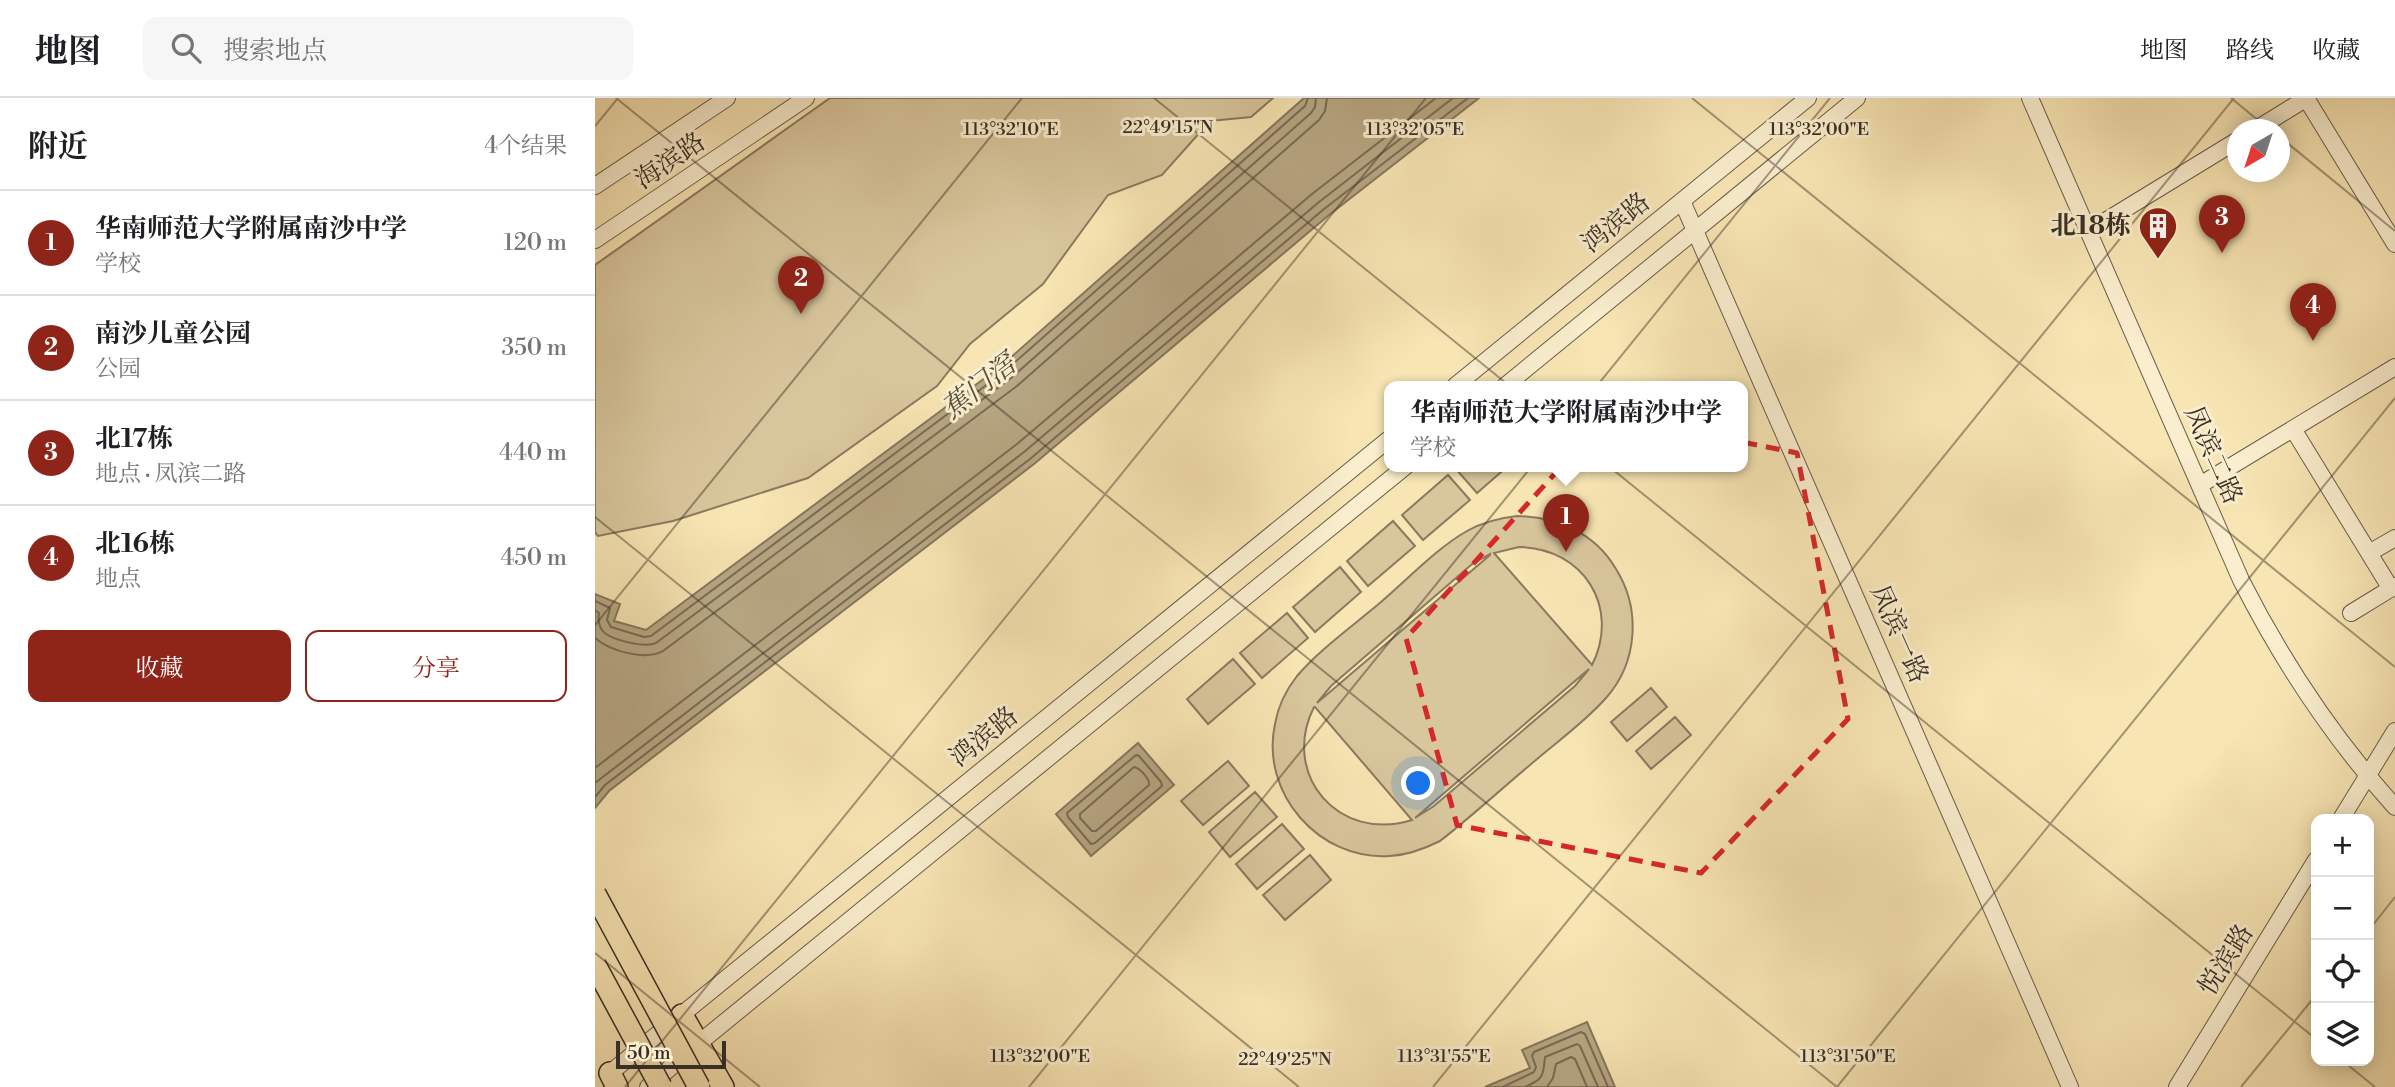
<!DOCTYPE html>
<html lang="zh">
<head>
<meta charset="utf-8">
<style>
	body { margin:0; font-family:"Libre Bodoni","Noto Serif SC",serif; background:#f6f6f6; color:#202124 }
	.controls { position:absolute; right:21px; bottom:21px; display:grid; overflow:hidden; border-radius:14px; box-shadow:0 4px 18px #0003 }
	.controls button { width:63px; height:63px; display:grid; place-items:center; padding:0; border:0; border-bottom:2px solid #e0e0e0; background:#fff; color:#202124; font:35px sans-serif }
	.compass { position:absolute; left:1632px; top:21px; width:63px; height:63px; border-radius:50%; background:#fff; box-shadow:0 4px 18px #0003; rotate:219deg }
	.scale { position:absolute; left:21px; bottom:18px; width:110px; box-sizing:border-box; padding-left:7px; border:4px solid #3a2f24; border-top:0; font-size:19px; line-height:24px; white-space:nowrap; color:#3a2f24; -webkit-text-stroke:5px #faeece; paint-order:stroke }
	.you { position:absolute; left:824px; top:686px; width:24px; height:24px; margin:-18px; border:5px solid #fff; border-radius:50%; background:#1a73e8; box-shadow:0 0 0 10px #1a73e833 }
	.badge { display:grid; place-items:center; width:46px; height:46px; border-radius:50%; background:#8f2418; color:#fff; font-size:23px; font-weight:700 }
	.pin { position:absolute; translate:-50% -58px; filter:drop-shadow(0 2px 4px #0008) }
	.pin::after { content:''; position:absolute; top:37px; width:24px; height:21px; background:inherit; clip-path:polygon(0 0,100% 0,50% 100%) }
	.popup { position:absolute; left:789px; top:283px; width:364px; height:91px; box-sizing:border-box; display:grid; place-content:center; border-radius:14px; background:#fff; filter:drop-shadow(0 2px 5px #0005); font-size:23px; white-space:nowrap; color:#757577 }
	.popup b { font-size:26px; color:#202124 }
	.popup::after { content:''; position:absolute; left:50%; top:100%; margin-left:-14px; border:14px solid transparent; border-top-color:#fff }
	.list { margin:0; padding:0; list-style:none }
	h2 { display:flex; justify-content:space-between; align-items:center; height:91px; margin:0; padding:0 28px; font-size:30px }
	h2 small { font-size:23px; font-weight:400; color:#757577 }
	.list li { display:grid; grid-template-columns:46px 1fr auto; gap:21px; align-items:center; box-sizing:border-box; height:105px; padding:0 28px; border-top:2px solid #e0e0e0 }
	.list b { display:block; font-size:26px; white-space:nowrap }
	.list p { margin:0; font-size:23px; white-space:nowrap; color:#757577 }
	.list em { font-size:23px; font-style:normal; color:#757577 }
	.actions { display:flex; gap:14px; padding:21px 28px }
	.actions a { flex:1; padding:16px 0; border:2px solid #8f2418; border-radius:14px; text-align:center; font-size:24px; color:#8f2418 }
	.actions .main { background:#8f2418; color:#fff }
	.icon { flex:none; width:38px; height:38px; fill:none; stroke:currentColor; stroke-width:2; stroke-linecap:round; stroke-linejoin:round }
	.map { position:relative; flex:none; width:1800px; height:989px; overflow:hidden }
	header { display:flex; align-items:center; gap:42px; box-sizing:border-box; height:98px; padding:0 35px; background:#fff; border-bottom:2px solid #e0e0e0 }
	header strong { font-size:33px }
	nav { display:flex; gap:38px; margin-inline-start:auto; font-size:24px }
	.search { width:490px; height:63px; background:#f6f6f6; display:flex; align-items:center; gap:18px; box-sizing:border-box; padding:0 24px; border-radius:14px; color:#757577; font-size:26px }
	main { display:flex }
	aside { flex:1; background:#fff }
	.map>svg:first-child { display:block }
	.green { fill:#d8c69c; stroke:#897a60; stroke-width:2; fill-rule:evenodd }
	.water { fill:#b7a783; stroke:#85775d; stroke-width:2 }
	.lines { fill:none; stroke-linecap:round; stroke-linejoin:round }
	.shore { stroke:#786b54; stroke-width:2 }
	.minor-casing { stroke:#6a5c48; stroke-width:18 }
	.major-casing { stroke:#3a2f24; stroke-width:24 }
	.minor { stroke:#faeece; stroke-width:16 }
	.major { stroke:#f8e5b4; stroke-width:21 }
	.major-bridge-casing { stroke:#3a2f24; stroke-width:24; stroke-linecap:butt }
	.major-bridge { stroke:#f8e5b4; stroke-width:21 }
	.marked { fill:none; stroke:#d62828; stroke-width:5; stroke-dasharray:14 9; stroke-linejoin:round }
	.ticks { fill:none; stroke:#3a2f24; stroke-width:2; stroke-opacity:0.45 }
	.labels { text-anchor:middle; dominant-baseline:central; stroke-width:6; stroke-linejoin:round; paint-order:stroke }
	.street-label { font-size:26px; fill:#3a2f24; stroke:#faeece }
	.poi-label { font-size:26px; font-weight:bold; fill:#3a2f24; stroke:#faeece; text-anchor:end }
	.water-label { font-size:28px; font-style:italic; fill:#594d3c; stroke:#faeece }
	.ticks-label { font-size:18px; text-anchor:middle; fill:#3a2f24; stroke:#faeece; stroke-width:6; stroke-linejoin:round; paint-order:stroke }
</style>
</head>
<body>
<header>
<strong>地图</strong>
<div class="search"><svg class="icon" aria-label="search" viewBox="0 0 24 24"><circle cx="10" cy="10" r="6"/><path d="M15 15l6 6"/></svg>搜索地点</div>
<nav><a>地图</a><a>路线</a><a>收藏</a></nav>
</header>
<main>
<aside>
<h2>附近<small>4个结果</small></h2>
<ul class="list">
<li><span class="badge">1</span><div><b>华南师范大学附属南沙中学</b><p>学校</p></div><em>120 m</em></li>
<li><span class="badge">2</span><div><b>南沙儿童公园</b><p>公园</p></div><em>350 m</em></li>
<li><span class="badge">3</span><div><b>北17栋</b><p>地点 · 凤滨二路</p></div><em>440 m</em></li>
<li><span class="badge">4</span><div><b>北16栋</b><p>地点</p></div><em>450 m</em></li>
</ul>
<div class="actions"><a class="main">收藏</a><a>分享</a></div>
</aside>
<div class="map">
<svg width="1800" height="989" viewBox="0 0 1800 989">
	<rect width="100%" height="100%" fill="#f8e5b4"/>
	<filter id="stains"><feTurbulence type="fractalNoise" baseFrequency=".00286" numOctaves="4"/><feColorMatrix values="0 0 0 0 .2 0 0 0 0 .09 0 0 0 0 .02 0 0 0 .5 -.17"/></filter>
	<radialGradient id="worn" r=".72"><stop offset=".6" stop-color="#630" stop-opacity="0"/><stop offset="1" stop-color="#630" stop-opacity=".3"/></radialGradient>
	<path class="green" d="M235 0H678L656 19 615 23 567 77 513 97 448 186 375 246 342 288 213 380 78 423 3 438 0 434V167Z
		M863 368H913L882 395 860 370Z
		M853 377 875 402 828 442 807 417Z
		M922 418C963 419 1000 435 1021 471 1046 511 1043 564 1011 600 989 625 960 645 935 667 905 692 876 719 845 743 829 751 813 757 795 758 724 763 665 695 680 626 683 608 691 592 702 578 725 551 759 527 786 504 813 481 842 450 872 433 888 424 904 420 922 418ZM924 449C988 450 1026 509 997 567L899 455ZM895 456V457L722 605 736 588 876 467ZM994 571 980 588 839 708 820 720ZM719 609H720L817 722C744 745 685 677 719 609Z
		M798 423 820 448 773 488 752 463Z
		M745 469 766 494 720 534 698 509Z
		M692 515 713 540 667 580 645 555Z
		M638 561 660 586 613 626 592 601Z
		M1056 590 1072 609 1032 643 1016 624Z
		M1080 619 1096 637 1056 671 1041 653Z
		M633 663 654 688 608 727 586 703Z
		M660 694 682 719 635 759 614 734Z
		M687 726 709 751 662 791 641 766Z
		M715 757 736 782 690 822 668 797Z"/>
	<path class="water" d="M709 0H884L734 117 439 366 14 693 0 710V496L25 506 19 523 51 532 406 268Z
		M543 645 579 687 496 758 461 716Z
		M992 924 1020 989H890L935 970 927 952Z"/>
	<g class="lines">
		<path class="shore" d="M0 503 15 510 12 522 16 529 49 539 56 538 410 273 710 8 713 0
			M0 512 4 515C3 521 3 526 7 532 14 542 50 550 61 545L416 280 716 15 720 9 721 0
			M0 540C15 553 50 563 68 553L422 288 724 22 730 13 732 0
			M541 657 544 658 566 684 567 688 500 745 496 746 473 719 472 715Z
			M539 669C545 670 555 681 554 687L501 733H497L485 720V716Z
			M0 670 422 346 717 96 841 0
			M0 685 429 354 724 104 858 0
			M0 699 10 687 435 361 729 111 873 0
			M908 989 939 974 941 969 937 958 939 954 986 934 990 936 1013 989
			M930 989C949 981 948 978 950 959L982 946 985 948 1003 989
			M952 989 958 980 961 966 976 959 980 961 992 989"/>
		<g class="minor-casing">
			<path id="minor" d="M1435 0 1646 482C1688 565 1738 640 1800 709
				M1711 0 1800 146
				M1660 32 1712 0
				M0 88 132 0
				M1087 103 1475 989
				M1494 133 1643 42
				M0 142 211 0
				M860 288 1213 0
				M910 288 1262 0
				M1698 331 1796 491
				M1605 387 1800 269
				M1774 455 1800 440
				M1756 515 1800 488
				M1746 721 1800 633
				M15 975 794 341
				M53 989 104 945 811 368
				M1582 989 1721 762"/>
		</g>
		<g class="major-casing">
			<path id="major" d="M87 917 128 989
				M15 975 22 989"/>
		</g>
		<use href="#minor" class="minor"/>
		<use href="#major" class="major"/>
		<g class="major-bridge-casing">
			<path id="major-bridge" d="M0 796 104 989
				M0 867 66 989"/>
		</g>
		<use href="#major-bridge" class="major-bridge"/>
	</g>
	<path class="marked" d="M1013 317 1202 355 1253 621 1106 775 862 727 811 540Z"/>
	<path class="ticks" d="M21 0 1242 989M559 0 1721 941M1097 0 1800 569M1636 0 1675 32M0 28 23 0M1685 39 1800 133M0 419 704 989M0 527 427 0M1774 832 1800 799M0 855 165 989M1748 963 1780 989M30 989 831 0M434 989 1235 0M838 989 1639 0M1242 989 1800 300M1646 989 1721 897"/>
	<defs>
		<g id="building-pin" transform="scale(2.0125)"><path d="M0 17L-7.5 6A9.5 9.5 0 1 1 7.5 6Z" fill="#8f2418" stroke="#faeece"/><path d="M-4-6H4V6H1V3H-1V6H-4ZM-2.5-4.3h1.7v1.8h-1.7ZM.8-4.3h1.7v1.8H.8ZM-2.5-1h1.7V.8h-1.7ZM.8-1h1.7V.8H.8Z" fill="#fff"/></g>
	</defs>
	<g fill-rule="evenodd">
		<use href="#building-pin" x="1563" y="128"/>
	</g>
	<g class="labels">
		<g class="street-label">
			<text transform="translate(75 63) rotate(-34)">海滨路</text>
			<text transform="translate(1021 125) rotate(-39)">鸿滨路</text>
			<text transform="translate(1618 357) rotate(66)">凤滨二路</text>
			<text transform="translate(1304 536) rotate(66)">凤滨一路</text>
			<text transform="translate(389 639) rotate(-39)">鸿滨路</text>
			<text transform="translate(1631 862) rotate(-58)">悦滨路</text>
		</g>
		<g class="poi-label">
			<text x="1536" y="128">北18栋</text>
		</g>
		<g class="water-label">
			<text transform="translate(384 289) rotate(-38)">蕉门滘</text>
		</g>
	</g>
	<g class="ticks-label">
		<text x="573" y="35">22°49'15"N</text>
		<text x="416" y="37">113°32'10"E</text>
		<text x="820" y="37">113°32'05"E</text>
		<text x="1224" y="37">113°32'00"E</text>
		<text x="445" y="964">113°32'00"E</text>
		<text x="849" y="964">113°31'55"E</text>
		<text x="1253" y="964">113°31'50"E</text>
		<text x="690" y="967">22°49'25"N</text>
	</g>
	<rect width="100%" height="100%" filter="url(#stains)"/>
	<rect width="100%" height="100%" fill="url(#worn)"/>
</svg>
<div class="controls">
<button>+</button>
<button>−</button>
<button><svg class="icon" aria-label="locate" viewBox="0 0 24 24"><circle cx="12" cy="12" r="6"/><path d="M12 2v4M12 18v4M2 12h4M18 12h4"/></svg></button>
<button><svg class="icon" aria-label="layers" viewBox="0 0 24 24"><path d="M12 4l9 5-9 5-9-5zM3 14l9 5 9-5"/></svg></button>
</div>
<svg class="compass" viewBox="-18 -18 36 36"><path d="M0-13l5 13h-10z" fill="#e53935"/><path d="M0 13l5-13h-10z" fill="#757577"/></svg>
<div class="scale">50 m</div>
<div class="you"></div>
<div class="pin badge" style="left:971px;top:454px">1</div>
<div class="popup"><b>华南师范大学附属南沙中学</b>学校</div>
<div class="pin badge" style="left:206px;top:216px">2</div>
<div class="pin badge" style="left:1627px;top:155px">3</div>
<div class="pin badge" style="left:1718px;top:243px">4</div>
</div>
</main>
</body>
</html>
